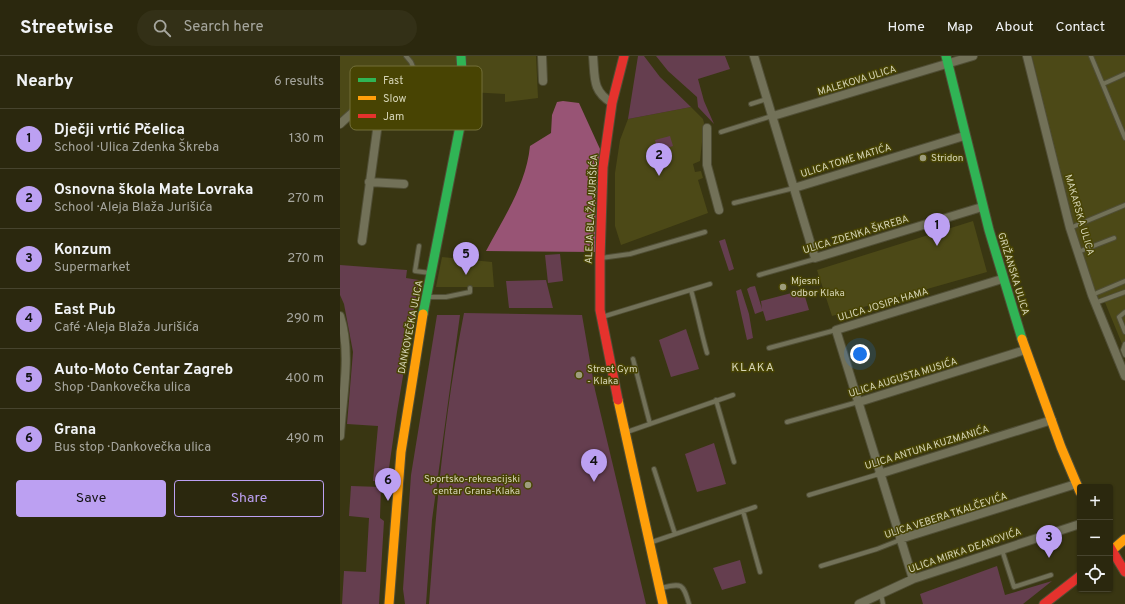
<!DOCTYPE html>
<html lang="en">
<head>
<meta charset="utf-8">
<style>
	body { margin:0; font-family:Overpass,sans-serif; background:#333017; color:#f1f3f6 }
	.controls { position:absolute; right:12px; bottom:12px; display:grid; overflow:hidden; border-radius:4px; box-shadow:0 1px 3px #0004 }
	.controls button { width:36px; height:36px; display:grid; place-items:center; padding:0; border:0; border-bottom:1px solid #47442e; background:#2b280e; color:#f1f3f6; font:20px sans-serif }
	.you { position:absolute; left:520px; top:298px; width:14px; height:14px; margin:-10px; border:3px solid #fff; border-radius:50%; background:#1a73e8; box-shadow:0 0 0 6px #1a73e833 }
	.badge { display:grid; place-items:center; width:26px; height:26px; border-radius:50%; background:#bca0f2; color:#111; font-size:13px; font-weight:700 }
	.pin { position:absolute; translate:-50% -33px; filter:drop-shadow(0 1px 2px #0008) }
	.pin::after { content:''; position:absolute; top:21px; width:14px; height:12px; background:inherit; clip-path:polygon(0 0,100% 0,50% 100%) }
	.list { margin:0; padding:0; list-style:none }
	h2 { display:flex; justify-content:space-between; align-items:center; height:52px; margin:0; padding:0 16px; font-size:17px }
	h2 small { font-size:13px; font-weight:400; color:#a6a69e }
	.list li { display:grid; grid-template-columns:26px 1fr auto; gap:12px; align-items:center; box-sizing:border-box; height:60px; padding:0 16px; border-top:1px solid #47442e }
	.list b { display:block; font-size:15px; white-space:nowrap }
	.list p { margin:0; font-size:13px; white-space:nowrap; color:#a6a69e }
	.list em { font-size:13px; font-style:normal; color:#a6a69e }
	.actions { display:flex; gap:8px; padding:12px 16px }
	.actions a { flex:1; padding:9px 0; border:1px solid #bca0f2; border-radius:4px; text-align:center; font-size:14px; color:#bca0f2 }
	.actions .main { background:#bca0f2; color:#111 }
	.icon { flex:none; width:22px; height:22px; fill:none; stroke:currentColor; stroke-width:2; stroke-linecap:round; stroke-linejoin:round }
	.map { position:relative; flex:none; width:785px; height:548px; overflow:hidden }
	header { display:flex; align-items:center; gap:24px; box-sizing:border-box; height:56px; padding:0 20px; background:#2b280e; border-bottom:1px solid #47442e }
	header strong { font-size:19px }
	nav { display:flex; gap:22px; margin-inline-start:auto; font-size:14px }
	.search { width:280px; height:36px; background:#333017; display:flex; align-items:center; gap:10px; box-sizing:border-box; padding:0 14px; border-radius:22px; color:#a6a69e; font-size:15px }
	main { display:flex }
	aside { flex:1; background:#2b280e }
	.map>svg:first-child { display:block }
	.built { fill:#4c4917 }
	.green { fill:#653e4f }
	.forest { fill:#985475 }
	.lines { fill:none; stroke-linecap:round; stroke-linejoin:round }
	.lane-casing { stroke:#504e35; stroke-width:6 }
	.street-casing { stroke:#504e35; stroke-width:10 }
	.fast-casing { stroke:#504e35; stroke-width:11 }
	.slow-casing { stroke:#504e35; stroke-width:11 }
	.jam-casing { stroke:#504e35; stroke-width:11 }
	.lane { stroke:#727158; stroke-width:4 }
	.street { stroke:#727158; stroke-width:8 }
	.fast { stroke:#30b455; stroke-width:9 }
	.slow { stroke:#ff9f0a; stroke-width:9 }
	.jam { stroke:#e5322d; stroke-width:9 }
	.poi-dot { fill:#9e9d7d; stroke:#484403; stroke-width:1.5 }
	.labels { text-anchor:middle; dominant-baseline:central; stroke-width:3; stroke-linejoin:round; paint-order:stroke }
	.street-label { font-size:10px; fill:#d5d4b6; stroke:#484403 }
	.poi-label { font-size:10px; fill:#d5d4b6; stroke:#484403; text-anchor:start }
	.quarter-label { font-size:12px; letter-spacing:1px; fill:#d5d4b6; stroke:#484403 }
	.key { fill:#484403; stroke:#726f39; stroke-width:1 }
	.key-label { font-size:11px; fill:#d5d4b6 }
</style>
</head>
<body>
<header>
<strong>Streetwise</strong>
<div class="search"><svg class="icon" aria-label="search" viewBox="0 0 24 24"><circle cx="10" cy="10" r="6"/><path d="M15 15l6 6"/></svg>Search here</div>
<nav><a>Home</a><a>Map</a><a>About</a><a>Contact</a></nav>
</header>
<main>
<aside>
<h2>Nearby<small>6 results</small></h2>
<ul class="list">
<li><span class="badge">1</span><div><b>Dječji vrtić Pčelica</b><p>School · Ulica Zdenka Škreba</p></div><em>130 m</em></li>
<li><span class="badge">2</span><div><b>Osnovna škola Mate Lovraka</b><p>School · Aleja Blaža Jurišića</p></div><em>270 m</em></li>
<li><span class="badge">3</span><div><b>Konzum</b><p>Supermarket</p></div><em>270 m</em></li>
<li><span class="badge">4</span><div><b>East Pub</b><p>Café · Aleja Blaža Jurišića</p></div><em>290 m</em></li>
<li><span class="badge">5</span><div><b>Auto-Moto Centar Zagreb</b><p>Shop · Dankovečka ulica</p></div><em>400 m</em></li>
<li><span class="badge">6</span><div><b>Grana</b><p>Bus stop · Dankovečka ulica</p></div><em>490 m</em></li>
</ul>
<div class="actions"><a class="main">Save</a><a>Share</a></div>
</aside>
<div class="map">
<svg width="785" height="548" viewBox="0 0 785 548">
	<rect width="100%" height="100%" fill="#393612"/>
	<path class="built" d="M0 0H116L117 14 115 19 108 22 92 21 32 37 16 48 0 63Z
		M126 0H196L198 42 165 46V38L129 36Z
		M692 0H785V295L764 244 756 246 738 191Z
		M351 51 363 63 364 67 360 105 353 108 355 116 361 115 363 122 358 124 368 157 281 189 275 170V117L280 84 288 63Z
		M633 165 647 216 492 260 477 214Z
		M102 201 152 206 154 231H96Z"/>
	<path class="green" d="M298 0H304L320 21 351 51 288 63Z
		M316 0H385L390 13 358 23 364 45 374 68 358 51 357 41 328 15Z
		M330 80 333 90 318 95 315 84Z
		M385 183 394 213 389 215 379 185Z
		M220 198 223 225 208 227 205 199Z
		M0 209 67 214 66 222 79 224 57 356 48 419 45 426 33 425 38 370 7 368 13 296 4 248 0 239Z
		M206 224 213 252H169L166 225Z
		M415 230 422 253 421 245 463 234 469 254 426 265 423 255 415 258 407 233 410 231Z
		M401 233 409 258 413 282 407 284 396 235Z
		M124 257 242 259 255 334 306 548H89C96 451 105 353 124 257Z
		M97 259H120L92 464 86 548H65L63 533 71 419Z
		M346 273 359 313 331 321 319 284Z
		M374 387 386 428 357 436 345 398Z
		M11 430 41 431 40 462 44 465 39 548H2L4 515 26 516 29 462 9 460Z
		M400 504 406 527 382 534 373 512Z
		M657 510 665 539 712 525 683 548H583L580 538Z"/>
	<path class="forest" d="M223 45 239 47 260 93 256 140 255 196 146 195C164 161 186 129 190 90L211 77 212 59 217 46Z"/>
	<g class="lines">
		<g class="lane-casing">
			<path id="lane" d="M66 0 71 6 79 25
				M751 0 785 82
				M763 28 785 18
				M411 48 427 43
				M381 76 432 60
				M394 147 454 132
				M730 172 785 149
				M79 190 75 215 90 217
				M738 196 774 182
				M261 202 290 198 365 176
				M419 219 475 203
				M351 234C357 255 361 276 367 297
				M752 239 785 225
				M88 241H106L130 236V232
				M755 247 785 236
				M785 256 779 261 785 276
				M262 261 370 228
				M785 288 783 294 785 299
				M429 292 496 274
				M293 303 310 368
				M376 344 394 406
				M447 366 518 346
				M284 377 393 339
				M314 413 335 478
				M469 439 539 418
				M403 455 420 516
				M309 487 415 451
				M662 494 674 531 711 519
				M481 510 537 493 560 484
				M321 532C342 527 343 527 349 548
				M541 538 543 548"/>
		</g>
		<g class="street-casing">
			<path id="street" d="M202 0 203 25
				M253 0C255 22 252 35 272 47
				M414 0 475 202 642 151
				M687 0 730 172 752 239 785 320
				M20 50 38 67 22 185
				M433 60 633 0
				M38 67 73 69
				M0 68C42 28 66 21 124 27
				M367 72V109L379 154
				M29 126 64 128
				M454 132 624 80
				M0 260C12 298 2 341 0 380
				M519 346 685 294
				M539 418 712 364
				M560 483 736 428
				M573 523 496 274 662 223
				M519 548 573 523 740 468"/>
		</g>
		<g class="fast-casing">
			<path id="fast" d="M606 0 649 174 682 283
				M83 258 124 50 121 0"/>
		</g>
		<g class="slow-casing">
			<path id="slow" d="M682 283 721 391 740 436
				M278 344 323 548
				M770 496 785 483
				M49 548 61 396 83 258"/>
		</g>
		<g class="jam-casing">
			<path id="jam" d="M278 344 260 254V202L263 111 272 47 284 0
				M770 491 785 516
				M704 548 740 520"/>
		</g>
		<use href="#lane" class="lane"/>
		<use href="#street" class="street"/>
		<use href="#fast" class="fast"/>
		<use href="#slow" class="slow"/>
		<use href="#jam" class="jam"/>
	</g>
	<g class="poi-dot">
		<circle cx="583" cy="102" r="4"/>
		<circle cx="443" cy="231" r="4"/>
		<circle cx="239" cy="319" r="4"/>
		<circle cx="188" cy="429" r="4"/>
	</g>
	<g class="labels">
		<g class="street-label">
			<text transform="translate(517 25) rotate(-17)">MALEKOVA ULICA</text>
			<text transform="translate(506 105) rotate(-17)">ULICA TOME MATIĆA</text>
			<text transform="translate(252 153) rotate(-87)">ALEJA BLAŽA JURIŠIĆA</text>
			<text transform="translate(739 159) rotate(74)">MAKARSKA ULICA</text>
			<text transform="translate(516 179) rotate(-17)">ULICA ZDENKA ŠKREBA</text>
			<text transform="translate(673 218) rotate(73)">GRIŽANSKA ULICA</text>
			<text transform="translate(543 249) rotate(-17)">ULICA JOSIPA HAMA</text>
			<text transform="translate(71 271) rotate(-79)">DANKOVEČKA ULICA</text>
			<text transform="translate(563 322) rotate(-17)">ULICA AUGUSTA MUSIĆA</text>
			<text transform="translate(587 392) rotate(-17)">ULICA ANTUNA KUZMANIĆA</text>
			<text transform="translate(606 460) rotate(-18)">ULICA VEBERA TKALČEVIĆA</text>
			<text transform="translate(625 495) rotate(-19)">ULICA MIRKA DEANOVIĆA</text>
		</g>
		<g class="poi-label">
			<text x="591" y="102">Stridon</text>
			<text x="451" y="225">Mjesni<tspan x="451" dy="12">odbor Klaka</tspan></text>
			<text x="247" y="313">Street Gym<tspan x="247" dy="12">- Klaka</tspan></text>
			<text x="180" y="423" text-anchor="end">Sportsko-rekreacijski<tspan x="180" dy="12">centar Grana-Klaka</tspan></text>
		</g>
		<g class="quarter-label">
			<text x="413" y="312">KLAKA</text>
		</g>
	</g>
	<rect x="10" y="10" width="132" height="64" rx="6" class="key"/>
	<rect x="18" y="22" width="18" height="4" fill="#30b455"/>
	<rect x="18" y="40" width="18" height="4" fill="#ff9f0a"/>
	<rect x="18" y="58" width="18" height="4" fill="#e5322d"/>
	<g class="key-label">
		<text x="43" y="28">Fast</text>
		<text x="43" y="46">Slow</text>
		<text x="43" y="64">Jam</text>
	</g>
</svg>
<div class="controls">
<button>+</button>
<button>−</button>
<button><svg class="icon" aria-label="locate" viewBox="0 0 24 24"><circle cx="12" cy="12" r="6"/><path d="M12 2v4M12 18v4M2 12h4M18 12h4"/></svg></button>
</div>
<div class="you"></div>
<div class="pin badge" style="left:597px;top:190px">1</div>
<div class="pin badge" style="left:319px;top:120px">2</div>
<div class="pin badge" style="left:709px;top:502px">3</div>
<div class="pin badge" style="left:254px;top:426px">4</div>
<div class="pin badge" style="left:126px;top:219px">5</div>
<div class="pin badge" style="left:48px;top:445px">6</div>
</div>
</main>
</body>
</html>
